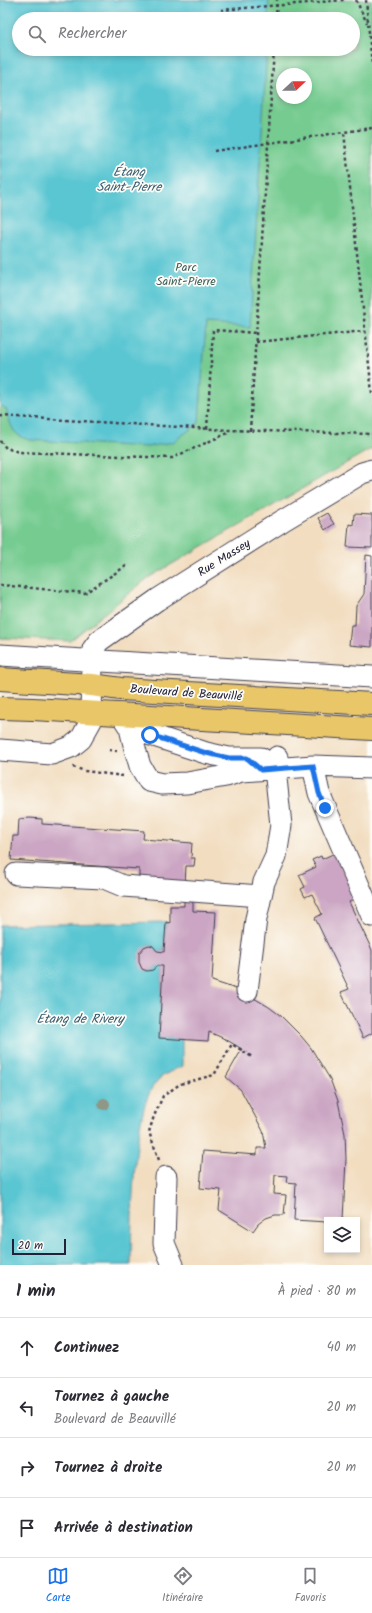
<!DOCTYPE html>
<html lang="fr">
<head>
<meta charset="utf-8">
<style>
	body { margin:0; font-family:Kalam,sans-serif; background:#f2f2f3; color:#2b2b33 }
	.controls { position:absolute; right:12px; bottom:12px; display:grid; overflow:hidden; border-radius:0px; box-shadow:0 2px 6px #0003 }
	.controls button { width:36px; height:36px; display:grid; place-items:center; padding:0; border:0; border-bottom:1px solid #e1e1e2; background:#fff; color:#2b2b33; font:20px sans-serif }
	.compass { position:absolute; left:276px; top:68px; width:36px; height:36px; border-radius:50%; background:#fff; box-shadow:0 2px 6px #0003; rotate:68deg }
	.scale { position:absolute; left:12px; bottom:10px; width:54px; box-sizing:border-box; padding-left:4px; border:2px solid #22223b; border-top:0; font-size:11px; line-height:14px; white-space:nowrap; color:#22223b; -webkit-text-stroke:3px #fdfcf7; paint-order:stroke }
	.stop { position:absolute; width:12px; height:12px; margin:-9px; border:3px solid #1a73e8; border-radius:50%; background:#fff }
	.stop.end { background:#1a73e8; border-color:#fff; box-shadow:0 1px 4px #0008 }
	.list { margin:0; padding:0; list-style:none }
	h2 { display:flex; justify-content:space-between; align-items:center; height:52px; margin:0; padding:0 16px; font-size:17px }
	h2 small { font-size:13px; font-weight:400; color:#7c7c81 }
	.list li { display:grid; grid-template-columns:26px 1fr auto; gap:12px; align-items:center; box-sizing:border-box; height:60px; padding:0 16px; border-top:1px solid #e1e1e2 }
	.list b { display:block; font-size:15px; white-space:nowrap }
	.list p { margin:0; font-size:13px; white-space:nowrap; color:#7c7c81 }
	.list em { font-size:13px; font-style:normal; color:#7c7c81 }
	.icon { flex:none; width:22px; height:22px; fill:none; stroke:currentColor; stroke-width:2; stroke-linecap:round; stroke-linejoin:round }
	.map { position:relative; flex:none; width:372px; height:1265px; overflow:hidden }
	.search { position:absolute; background:#fff; box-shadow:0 2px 6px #0003; left:12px; right:12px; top:12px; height:44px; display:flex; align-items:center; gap:10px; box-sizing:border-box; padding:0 14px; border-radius:22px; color:#7c7c81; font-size:15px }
	.sheet { height:292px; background:#fff }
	nav { display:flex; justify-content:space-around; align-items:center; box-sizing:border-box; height:56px; border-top:1px solid #e1e1e2; background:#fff; font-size:11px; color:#7c7c81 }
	nav a { display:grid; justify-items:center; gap:2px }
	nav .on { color:#1a73e8 }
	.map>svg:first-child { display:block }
	.green { fill:#75cb90; stroke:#4c7666; fill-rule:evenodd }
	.water { fill:#5ac6d2; stroke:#3e7486 }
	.building { fill:#cba5c3 }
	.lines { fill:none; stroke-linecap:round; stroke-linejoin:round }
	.minor-casing { stroke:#413e4f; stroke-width:23 }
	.major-casing { stroke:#413e4f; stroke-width:24 }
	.path { stroke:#413e4f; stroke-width:2.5; stroke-dasharray:3 3; stroke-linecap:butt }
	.minor { stroke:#fff; stroke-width:21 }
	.major { stroke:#e9c769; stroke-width:22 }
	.tree { fill:#909787 }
	.route { stroke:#1a73e8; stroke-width:5 }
	.labels { text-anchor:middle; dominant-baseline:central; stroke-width:3.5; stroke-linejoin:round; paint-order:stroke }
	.park-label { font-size:12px; fill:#3f5d59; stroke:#fdfcf7 }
	.street-label { font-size:12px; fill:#22223b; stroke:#fdfcf7 }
	.water-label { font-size:13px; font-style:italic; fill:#365b70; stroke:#fdfcf7 }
</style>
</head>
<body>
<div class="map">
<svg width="372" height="1265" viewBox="0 0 372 1265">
	<rect width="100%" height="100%" fill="#fdfcf7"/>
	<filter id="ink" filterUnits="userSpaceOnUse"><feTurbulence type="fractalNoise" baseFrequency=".025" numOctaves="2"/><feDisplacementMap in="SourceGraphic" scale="8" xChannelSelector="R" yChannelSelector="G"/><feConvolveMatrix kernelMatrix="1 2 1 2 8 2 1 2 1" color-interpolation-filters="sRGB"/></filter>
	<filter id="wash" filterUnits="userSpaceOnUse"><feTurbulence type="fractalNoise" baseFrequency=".012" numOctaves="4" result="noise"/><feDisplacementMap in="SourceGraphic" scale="16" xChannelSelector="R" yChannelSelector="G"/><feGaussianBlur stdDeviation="0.9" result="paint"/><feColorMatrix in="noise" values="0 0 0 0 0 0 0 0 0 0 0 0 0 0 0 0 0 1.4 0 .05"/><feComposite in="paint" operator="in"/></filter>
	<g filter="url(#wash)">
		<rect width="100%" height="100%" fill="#f2ddc0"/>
		<path class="green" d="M0 0H372V450H369L148 578 70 641 0 638ZM19 19H353V49H19ZM282 74H306V98H282Z"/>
		<path class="water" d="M0 0H269L268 19H19V49H267L250 327 206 324 199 423 173 442 147 447 30 440C11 435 11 425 6 409L0 405Z
			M166 922 164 952 157 951 153 947 149 945C136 950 136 965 147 971L153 970 156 966H163L159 1038 182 1039V1066C174 1070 164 1074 158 1080 131 1106 132 1226 131 1265H0V925Z"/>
		<g id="blocks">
			<path class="building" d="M327 513 334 524 325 530 318 518Z
				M354 514 372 515V548L347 547 349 524 353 525Z
				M366 555 372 556V647L349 645 351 625H355L356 606 364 594Z
				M30 818 42 819V824L144 831 143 839 192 843 191 858H195L194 866H186L185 884 139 877V869L11 860 13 836H18L19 819Z
				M335 853 357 898 349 902 372 950V1033L363 1038 341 992 349 989 315 918 322 914 312 894 305 897 301 889 305 887 299 875 316 867 312 860 321 856 322 859Z
				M184 901 193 902V911L216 912 212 981 236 989 247 994 269 1007 281 1016 301 1036 311 1048 330 1079 338 1101 345 1134 346 1159 343 1220H327V1222L294 1220 296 1183 286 1182 287 1176 275 1175 274 1194 286 1195 284 1215H275L266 1218 258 1224 253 1231 219 1210 221 1190 200 1188 203 1151 257 1155V1148H266L263 1131 241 1090 226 1077 242 1049 225 1039 209 1032 208 1041 159 1038 163 966H156L153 970 147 971 142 969 139 962V953L144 947 149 945 153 946 157 951 164 952 166 922 170 923V906H184Z"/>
		</g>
	</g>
	<g filter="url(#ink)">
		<use href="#blocks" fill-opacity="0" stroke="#413e4f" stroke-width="1"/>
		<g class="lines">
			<g class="minor-casing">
				<path id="minor" d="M0 655 372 677
					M121 714 130 728 135 749 140 766 149 781 162 784 187 783 226 776 241 771 313 766 372 768
					M130 728 206 753 229 758H261
					M0 750 52 754 71 747 81 739 91 721 92 661 93 649 99 641 157 600 282 521 362 473 372 470
					M313 766 319 793 372 916
					M16 874 104 878 123 886 261 896
					M247 991 256 919 264 882 276 856 281 825 275 769 277 757
					M166 1177 164 1243 173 1265"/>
			</g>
			<g class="major-casing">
				<path id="major" d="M0 679 92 685 121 689 372 704
					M0 708 33 709 372 729"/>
			</g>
			<path class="path" d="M356 0 367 23
				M366 0 372 65
				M221 10 344 0
				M276 19 277 0
				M372 128 344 132 372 393
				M214 151 344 132
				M256 342 365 331
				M0 416 228 430 372 434
				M207 429 213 330 257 333
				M250 431 274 49
				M0 441 6 448 19 452 172 458 228 433V430
				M0 585 85 593 129 564
				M109 750 117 751
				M73 767 85 771 123 776
				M159 1160 149 1132 154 1116 163 1096 180 1084 214 1075 232 1044 252 1057"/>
			<use href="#minor" class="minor"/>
			<use href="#major" class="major"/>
		</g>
		<circle class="tree" cx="104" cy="1104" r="6"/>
	</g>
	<g class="lines" filter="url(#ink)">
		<path class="route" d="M150 735 206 753 229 758H247L261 770 313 766 319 793 325 808"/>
	</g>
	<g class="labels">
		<g class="park-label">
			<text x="186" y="267">Parc<tspan x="186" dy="14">Saint-Pierre</tspan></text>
		</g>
		<g class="street-label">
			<text transform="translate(224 558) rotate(-32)">Rue Massey</text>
			<text transform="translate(186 693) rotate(4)">Boulevard de Beauvillé</text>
		</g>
		<g class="water-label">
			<text x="129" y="172">Étang<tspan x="129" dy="15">Saint-Pierre</tspan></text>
			<text x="80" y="1019">Étang de Rivery</text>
		</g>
	</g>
</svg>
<div class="controls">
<button><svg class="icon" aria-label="layers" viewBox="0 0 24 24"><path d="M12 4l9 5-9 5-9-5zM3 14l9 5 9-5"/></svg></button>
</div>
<svg class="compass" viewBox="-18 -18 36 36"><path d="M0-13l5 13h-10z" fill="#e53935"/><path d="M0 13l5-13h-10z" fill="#7c7c81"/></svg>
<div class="scale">20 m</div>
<div class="stop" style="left:150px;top:735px"></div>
<div class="stop end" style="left:325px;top:808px"></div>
<div class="search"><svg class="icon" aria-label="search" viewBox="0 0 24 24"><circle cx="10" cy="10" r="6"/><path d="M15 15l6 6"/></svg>Rechercher</div>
</div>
<section class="sheet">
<h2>1 min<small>À pied · 80 m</small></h2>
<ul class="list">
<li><svg class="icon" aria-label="ahead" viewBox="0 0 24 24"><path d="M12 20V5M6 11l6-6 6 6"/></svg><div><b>Continuez</b></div><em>40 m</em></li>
<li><svg class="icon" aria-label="left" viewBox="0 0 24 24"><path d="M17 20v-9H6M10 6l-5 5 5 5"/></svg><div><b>Tournez à gauche</b><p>Boulevard de Beauvillé</p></div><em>20 m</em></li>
<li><svg class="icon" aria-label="right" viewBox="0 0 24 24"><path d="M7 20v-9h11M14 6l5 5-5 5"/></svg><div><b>Tournez à droite</b></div><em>20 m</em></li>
<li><svg class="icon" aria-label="arrive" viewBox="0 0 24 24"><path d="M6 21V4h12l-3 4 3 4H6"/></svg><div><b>Arrivée à destination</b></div></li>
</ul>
</section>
<nav>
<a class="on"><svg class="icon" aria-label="map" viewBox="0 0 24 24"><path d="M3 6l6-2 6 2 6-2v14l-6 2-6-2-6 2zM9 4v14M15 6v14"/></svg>Carte</a>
<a><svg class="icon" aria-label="directions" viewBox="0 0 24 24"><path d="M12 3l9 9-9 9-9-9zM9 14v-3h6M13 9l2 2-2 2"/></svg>Itinéraire</a>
<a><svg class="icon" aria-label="saved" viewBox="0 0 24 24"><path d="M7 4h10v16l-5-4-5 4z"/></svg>Favoris</a>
</nav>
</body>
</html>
